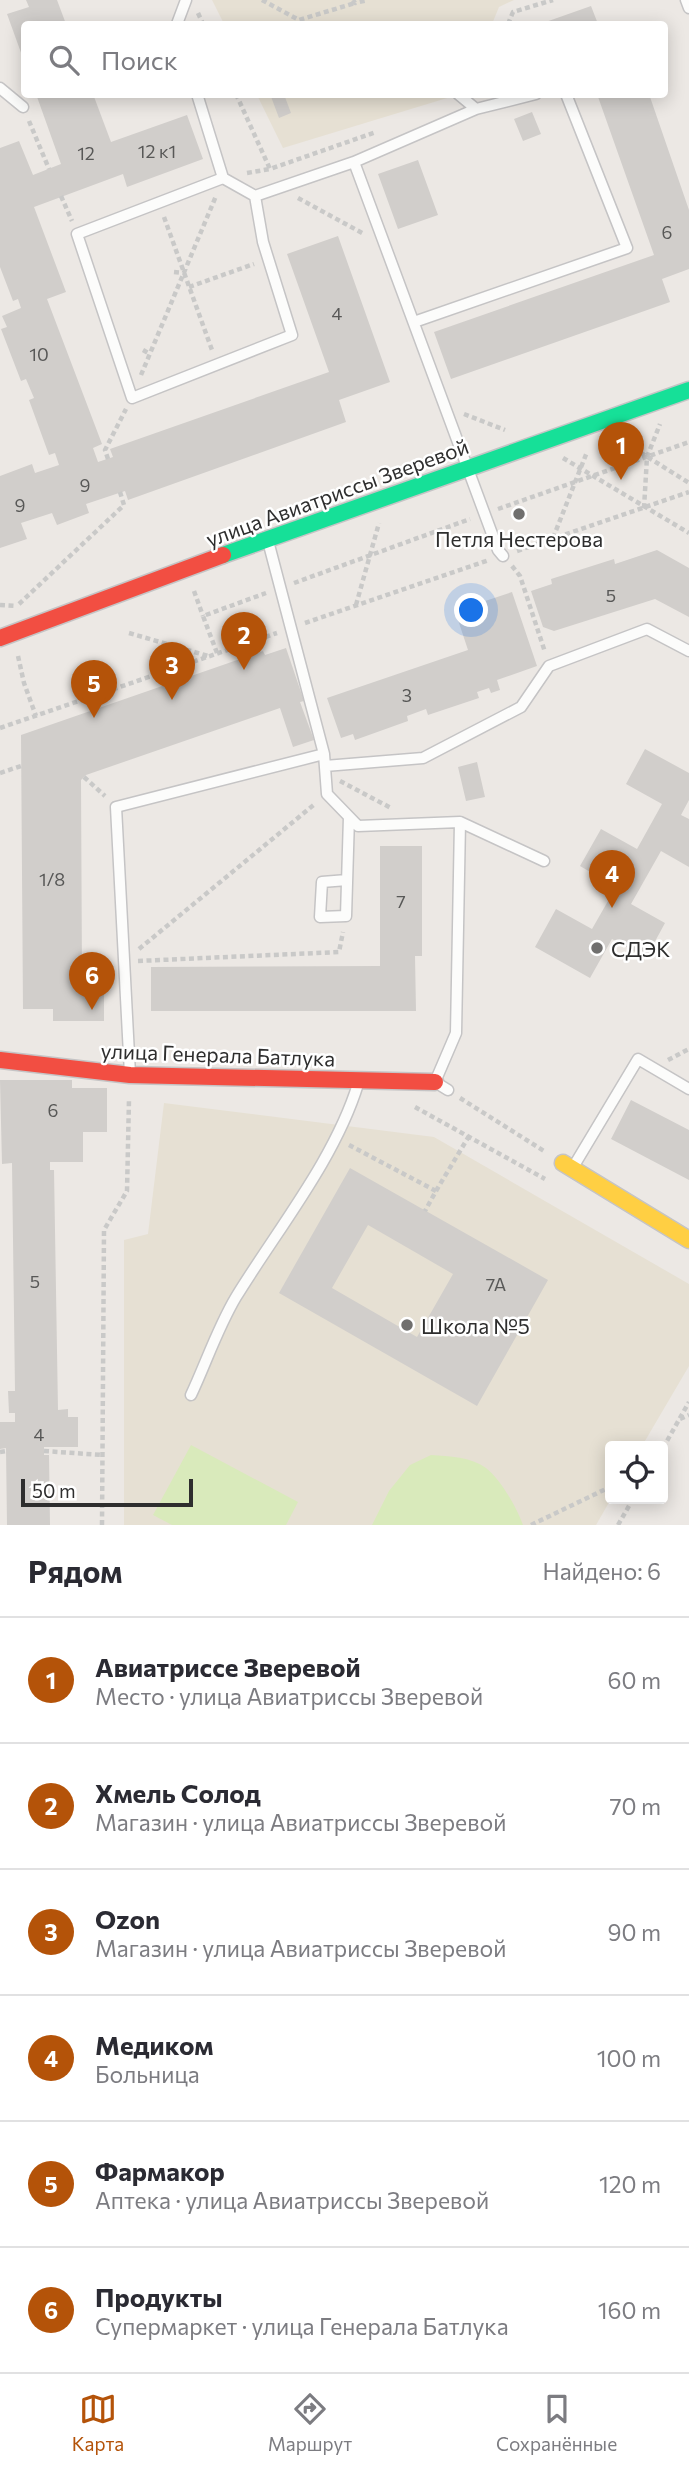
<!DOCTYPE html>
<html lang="ru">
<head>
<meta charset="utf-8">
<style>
	body { margin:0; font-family:Commissioner,sans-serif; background:#f2f2f3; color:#2b2b33 }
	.controls { position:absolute; right:21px; bottom:21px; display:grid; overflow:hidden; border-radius:7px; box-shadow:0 4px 18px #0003 }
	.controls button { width:63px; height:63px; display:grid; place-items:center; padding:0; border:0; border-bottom:2px solid #e1e1e2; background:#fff; color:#2b2b33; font:35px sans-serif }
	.scale { position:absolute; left:21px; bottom:18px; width:172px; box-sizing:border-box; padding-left:7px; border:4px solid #2e2e2e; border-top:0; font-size:19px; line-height:24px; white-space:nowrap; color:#2e2e2e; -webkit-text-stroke:5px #fff; paint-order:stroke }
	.you { position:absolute; left:472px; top:611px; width:24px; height:24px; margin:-18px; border:5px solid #fff; border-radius:50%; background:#1a73e8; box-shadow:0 0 0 10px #1a73e833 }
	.badge { display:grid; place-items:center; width:46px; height:46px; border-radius:50%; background:#b45309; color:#fff; font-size:23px; font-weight:700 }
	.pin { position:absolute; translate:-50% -58px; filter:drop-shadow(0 2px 4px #0008) }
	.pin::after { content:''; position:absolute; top:37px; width:24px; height:21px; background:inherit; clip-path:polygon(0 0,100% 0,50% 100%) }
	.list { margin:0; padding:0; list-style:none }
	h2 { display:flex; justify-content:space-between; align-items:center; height:91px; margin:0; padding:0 28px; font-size:30px }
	h2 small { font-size:23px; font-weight:400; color:#7c7c81 }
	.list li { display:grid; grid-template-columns:46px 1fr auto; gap:21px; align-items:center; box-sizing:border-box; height:126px; padding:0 28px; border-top:2px solid #e1e1e2 }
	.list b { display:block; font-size:26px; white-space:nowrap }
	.list p { margin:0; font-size:23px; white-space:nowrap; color:#7c7c81 }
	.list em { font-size:23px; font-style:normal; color:#7c7c81 }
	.icon { flex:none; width:38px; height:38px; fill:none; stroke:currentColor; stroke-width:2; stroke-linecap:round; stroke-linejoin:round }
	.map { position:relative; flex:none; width:689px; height:1525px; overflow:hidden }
	.search { position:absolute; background:#fff; box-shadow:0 4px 18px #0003; left:21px; right:21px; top:21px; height:77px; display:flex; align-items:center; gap:18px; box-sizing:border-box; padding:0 24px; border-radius:7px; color:#7c7c81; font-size:26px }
	.sheet { height:847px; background:#fff }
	nav { display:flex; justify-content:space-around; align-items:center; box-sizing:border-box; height:98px; border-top:2px solid #e1e1e2; background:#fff; font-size:19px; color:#7c7c81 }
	nav a { display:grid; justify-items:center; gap:4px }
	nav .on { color:#b45309 }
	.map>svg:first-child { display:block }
	.education { fill:#e6e0d3 }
	.pitch { fill:#d9eabb }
	.building { fill:#d1cecb; fill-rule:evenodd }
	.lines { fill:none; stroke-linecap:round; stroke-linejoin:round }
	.lane-casing { stroke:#c5c4c5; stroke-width:13 }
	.fast-casing { stroke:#c5c4c5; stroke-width:19 }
	.slow-casing { stroke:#c5c4c5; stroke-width:19 }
	.jam-casing { stroke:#c5c4c5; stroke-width:19 }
	.path { stroke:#c9c9c8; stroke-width:4.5; stroke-dasharray:5 3.5; stroke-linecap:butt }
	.lane { stroke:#fcfcfb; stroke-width:10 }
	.fast { stroke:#16e098; stroke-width:16 }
	.slow { stroke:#ffcf43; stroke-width:16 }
	.jam { stroke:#f24e42; stroke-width:16 }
	.poi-dot { fill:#706f6e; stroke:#fff; stroke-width:2.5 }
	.labels { text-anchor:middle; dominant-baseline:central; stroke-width:5; stroke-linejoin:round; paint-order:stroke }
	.number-label { font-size:18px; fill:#585857 }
	.street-label { font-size:21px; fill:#2e2e2e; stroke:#fff }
	.poi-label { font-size:21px; fill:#2e2e2e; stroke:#fff; text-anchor:start }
</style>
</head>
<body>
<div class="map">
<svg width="689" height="1525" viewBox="0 0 689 1525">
	<rect width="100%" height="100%" fill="#ece8e4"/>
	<path class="education" d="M212 0H514L499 7 492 24H224Z
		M257 95H457L283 148Z
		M164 1103 434 1137 689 1284V1366L642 1446H610L611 1499 596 1525H124V1240L148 1234Z"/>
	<path class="pitch" d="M191 1445 298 1502 286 1525H172L153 1515Z
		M431 1455C449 1456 471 1457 486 1468 501 1480 517 1508 523 1525H372L389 1491 410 1465Z"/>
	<path class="building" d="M26 0H57L66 24H24V61L7 14 29 7Z
		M591 6 598 24H540Z
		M36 94H93L111 142 187 115 203 159 127 187 123 174 34 207 66 292 47 299 102 444 93 448 98 462 113 457 110 449 329 372 287 254 338 236 390 382 339 400 346 422 128 500 125 491 86 504 89 513 57 525 52 513 21 523 27 539 0 548V476L32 464 35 473 59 465 55 453 49 455 29 400 34 398 26 379 21 381 1 329 7 327 2 316 21 308 18 299 13 301 0 267V148L19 141 33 175 61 164Z
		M270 94H291L285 97 291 113 279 118Z
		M597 94H649L689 210V269L662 279 670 302 451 379 434 332 654 255Z
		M532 112 541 134 523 141 514 119Z
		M418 160 438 215 398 229 378 174Z
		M657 550 689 568V617L655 599 554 631 543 627 531 591 552 584 551 579 614 559 615 564Z
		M512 592 537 666 497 680 500 690 491 693 489 688 477 692 479 698 428 715 426 709 407 716 408 721 355 740 353 734 341 738 327 698 468 650 455 611Z
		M286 648 304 701 300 702 314 740 293 747 280 708 86 775 81 780 82 979 104 978V1021H53V1009H23L21 735 263 651 265 655Z
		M645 749 689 773V800L681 815 689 819V867L661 851 631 904 665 923 646 958 612 939 590 978 535 947 556 909 592 929 616 887 580 866 601 829 637 849 662 804 626 784Z
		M477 762 485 797 466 801 458 767Z
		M380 846H422V956H415L416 1011H151V967L380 966Z
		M0 1080H72V1088H107V1132H83V1162H50V1170H54L58 1410 68 1409V1417H78V1447H44V1455H49L50 1525H7L6 1448 0 1449V1422H15V1413H9L8 1391H15L12 1163 2 1164Z
		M631 1100 689 1130V1180L611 1139Z
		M350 1168 548 1280 477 1406 279 1293ZM368 1225 453 1274 417 1337 332 1288Z"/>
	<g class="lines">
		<g class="lane-casing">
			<path id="lane" d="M686 0 689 8
				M177 24 186 0
				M0 88 23 107
				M197 94 223 178 77 234 132 398 292 335 263 242 255 196
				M458 94 476 109
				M223 178 255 196 354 162
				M414 322 627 248 566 94
				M503 556 498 550 354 162 476 109 536 94
				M324 754 327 794 358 826 460 822 456 1033 435 1082 448 1090
				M325 766 423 758 521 707 549 666 647 629 689 651
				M460 822 544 861
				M347 880 322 882 320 917 346 916 349 817
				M130 1074 116 807 324 754 268 541
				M572 1169 638 1059 689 1089
				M191 1395C206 1363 218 1327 236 1297 277 1230 335 1159 358 1084"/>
		</g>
		<g class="fast-casing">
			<path id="fast" d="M223 555 689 390"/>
		</g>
		<g class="slow-casing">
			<path id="slow" d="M563 1163 689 1240"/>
		</g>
		<g class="jam-casing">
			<path id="jam" d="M0 638 223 555
				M0 1060 130 1075 435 1082"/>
		</g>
		<path class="path" d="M262 0 299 20 355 3
			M353 0 355 3 368 0
			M198 13 203 24
			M508 24 513 12 553 0
			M236 94 270 169 376 132
			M29 121 49 169
			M247 173 270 169
			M61 196 72 221
			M298 198 364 234
			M164 217 212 350
			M174 272 184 273
			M189 287 254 264
			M143 350 150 354
			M141 375 216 196
			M464 414 505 430
			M619 439 689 483
			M563 458 689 533
			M108 459 105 450 126 409
			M644 508 647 457 660 424
			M498 509 689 442
			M553 538 587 452
			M517 551 689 492
			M512 566 520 576 545 652
			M294 583 470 519
			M194 591 203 616
			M19 604 124 505 120 492
			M0 605 16 606
			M356 605 379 523
			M305 623 489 560
			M129 633 208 656
			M217 653 203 616 266 593
			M18 656 24 683 36 716
			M0 728 277 633
			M0 773 21 766
			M84 777 105 796
			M340 781 391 808
			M139 949 316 803
			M138 961 339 952 343 932
			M668 1060 689 1049
			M460 1098 544 1151
			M415 1107 545 1179
			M349 1145 436 1191 425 1211
			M436 1191 469 1136
			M680 1419 689 1415
			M663 1448 689 1402
			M44 1451 102 1455
			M0 1452 7 1451
			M102 1525 104 1230 127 1191 129 1099
			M531 1525 610 1487
			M618 1525 633 1499"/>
		<use href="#lane" class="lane"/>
		<use href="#fast" class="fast"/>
		<use href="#slow" class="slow"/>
		<use href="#jam" class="jam"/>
	</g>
	<g class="poi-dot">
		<circle cx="519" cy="514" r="7"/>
		<circle cx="597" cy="948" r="7"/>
		<circle cx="407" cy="1325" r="7"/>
	</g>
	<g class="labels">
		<g class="number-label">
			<text x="157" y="151">12 к1</text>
			<text x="86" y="153">12</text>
			<text x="667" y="232">6</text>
			<text x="337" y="313">4</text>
			<text x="39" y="354">10</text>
			<text x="85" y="485">9</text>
			<text x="20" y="505">9</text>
			<text x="611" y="595">5</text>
			<text x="407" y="695">3</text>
			<text x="52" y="879">1/8</text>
			<text x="401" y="901">7</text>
			<text x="53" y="1110">6</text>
			<text x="35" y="1281">5</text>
			<text x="496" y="1284">7А</text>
			<text x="39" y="1434">4</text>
		</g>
		<g class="street-label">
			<text transform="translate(337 492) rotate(-20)">улица Авиатриссы Зверевой</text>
			<text transform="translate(218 1054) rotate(2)">улица Генерала Батлука</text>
		</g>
		<g class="poi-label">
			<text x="519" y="538" text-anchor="middle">Петля Нестерова</text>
			<text x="611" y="948">СДЭК</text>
			<text x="421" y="1325">Школа №5</text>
		</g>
	</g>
</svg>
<div class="controls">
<button><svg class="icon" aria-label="locate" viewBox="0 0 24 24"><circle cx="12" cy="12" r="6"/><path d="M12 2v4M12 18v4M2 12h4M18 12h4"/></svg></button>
</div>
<div class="scale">50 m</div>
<div class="you"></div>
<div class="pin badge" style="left:621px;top:480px">1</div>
<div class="pin badge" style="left:244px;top:670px">2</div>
<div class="pin badge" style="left:172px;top:700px">3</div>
<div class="pin badge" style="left:612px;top:908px">4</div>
<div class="pin badge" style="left:94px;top:718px">5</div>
<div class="pin badge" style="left:92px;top:1010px">6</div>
<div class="search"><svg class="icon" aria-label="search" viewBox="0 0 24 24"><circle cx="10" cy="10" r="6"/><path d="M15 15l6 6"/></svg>Поиск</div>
</div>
<section class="sheet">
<h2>Рядом<small>Найдено: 6</small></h2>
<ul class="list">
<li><span class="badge">1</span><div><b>Авиатриссе Зверевой</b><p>Место · улица Авиатриссы Зверевой</p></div><em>60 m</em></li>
<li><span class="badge">2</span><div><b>Хмель Солод</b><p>Магазин · улица Авиатриссы Зверевой</p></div><em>70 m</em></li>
<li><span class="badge">3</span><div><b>Ozon</b><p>Магазин · улица Авиатриссы Зверевой</p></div><em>90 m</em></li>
<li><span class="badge">4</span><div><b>Медиком</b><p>Больница</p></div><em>100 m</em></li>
<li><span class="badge">5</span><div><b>Фармакор</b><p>Аптека · улица Авиатриссы Зверевой</p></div><em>120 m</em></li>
<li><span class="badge">6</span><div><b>Продукты</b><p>Супермаркет · улица Генерала Батлука</p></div><em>160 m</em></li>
</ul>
</section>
<nav>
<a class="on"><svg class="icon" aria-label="map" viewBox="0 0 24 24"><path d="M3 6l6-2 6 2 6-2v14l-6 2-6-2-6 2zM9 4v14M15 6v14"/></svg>Карта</a>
<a><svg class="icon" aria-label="directions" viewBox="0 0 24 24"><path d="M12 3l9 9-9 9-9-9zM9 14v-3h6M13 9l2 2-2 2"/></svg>Маршрут</a>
<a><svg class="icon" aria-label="saved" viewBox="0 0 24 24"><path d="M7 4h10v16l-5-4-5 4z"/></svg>Сохранённые</a>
</nav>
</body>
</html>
